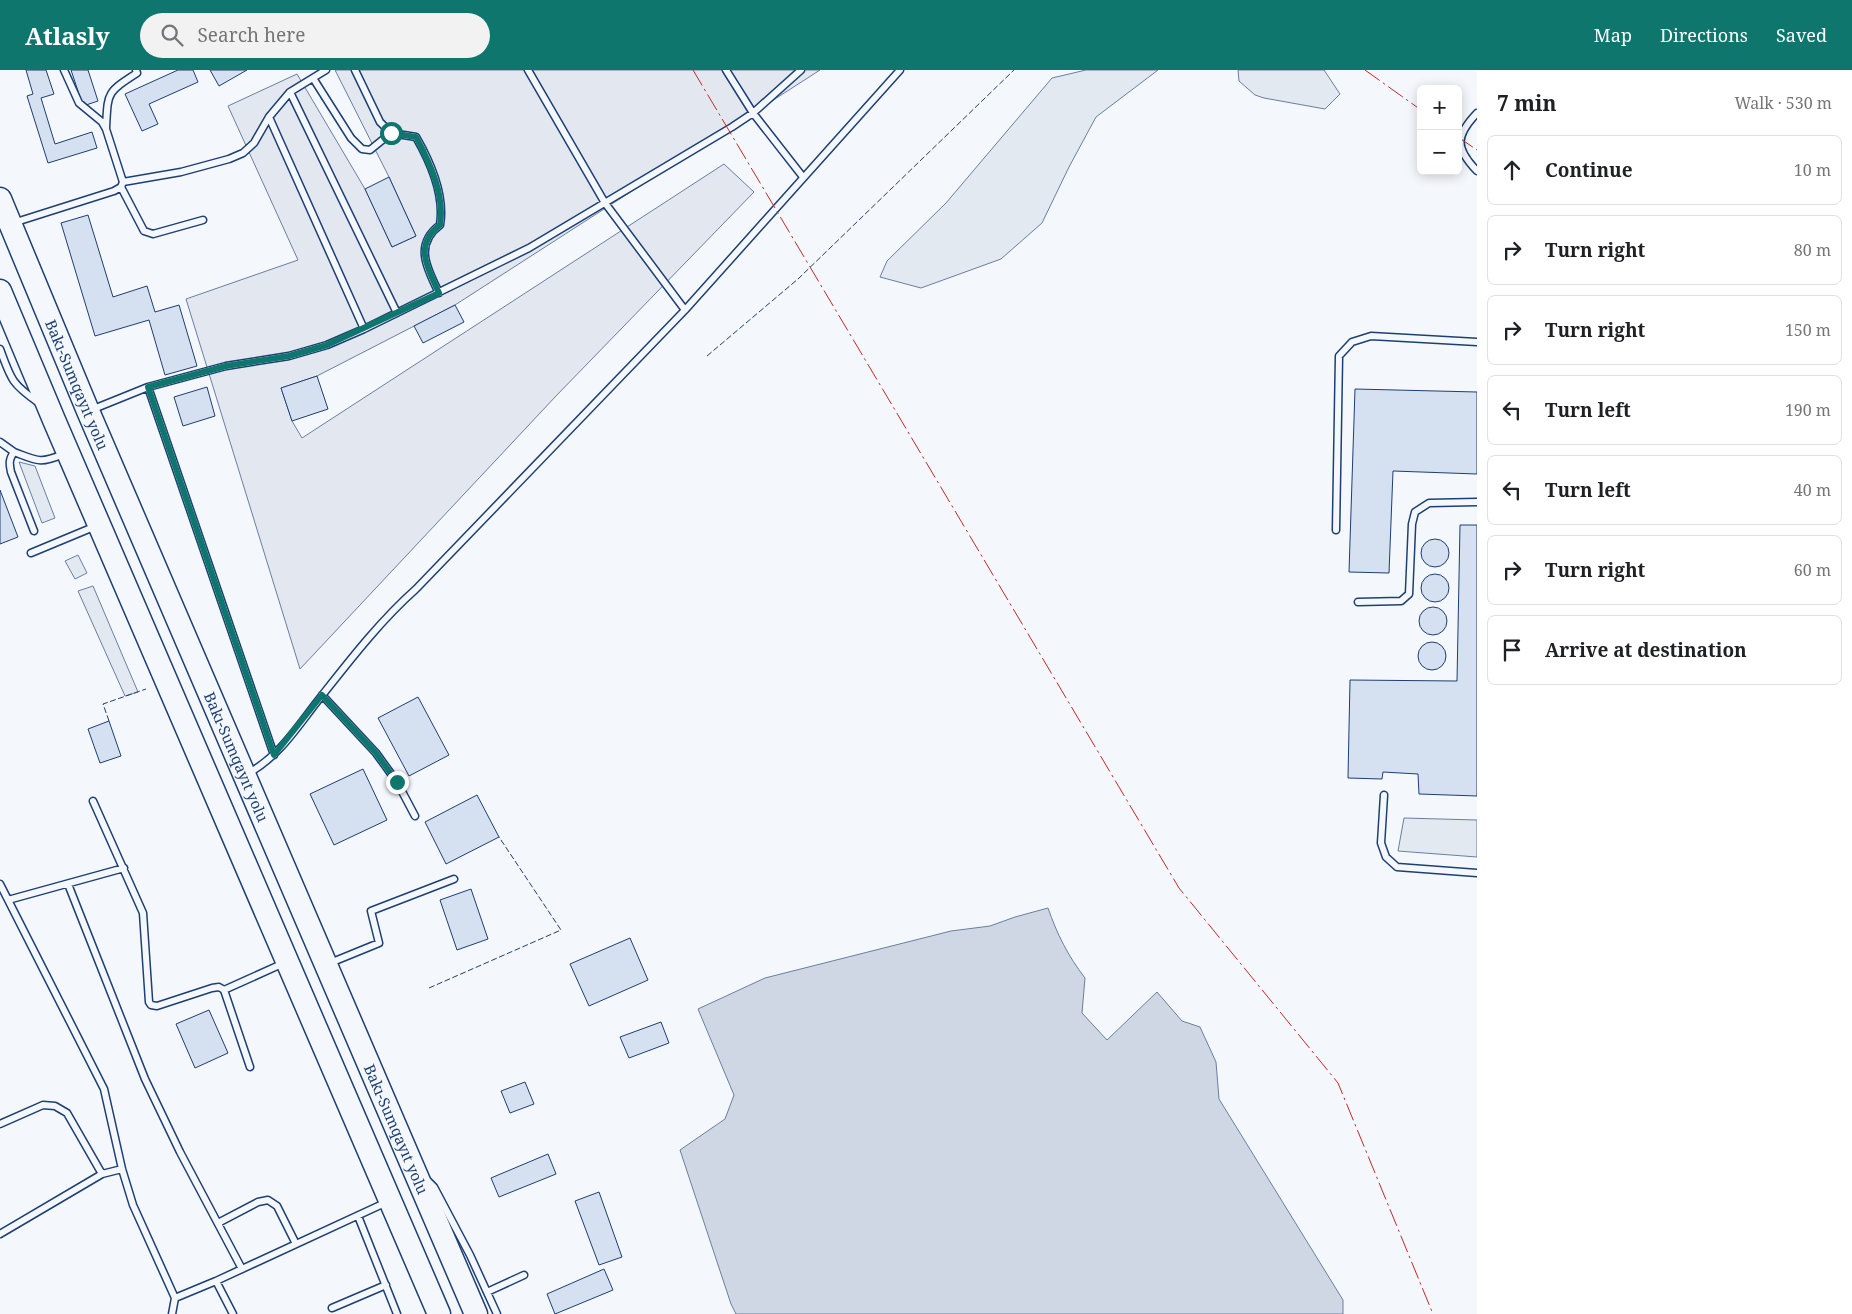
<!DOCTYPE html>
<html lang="en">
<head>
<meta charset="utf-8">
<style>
	body { margin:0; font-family:"Noto Serif",serif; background:#f2f2f2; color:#202124 }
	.controls { position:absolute; right:15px; top:15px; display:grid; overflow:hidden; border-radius:8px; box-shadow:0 2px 12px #0003 }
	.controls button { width:45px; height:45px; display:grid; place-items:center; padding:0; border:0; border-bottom:1px solid #e0e0e0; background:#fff; color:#202124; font:25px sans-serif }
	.stop { position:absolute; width:15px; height:15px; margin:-11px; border:4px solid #0f766e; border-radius:50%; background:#fff }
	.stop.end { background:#0f766e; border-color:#fff; box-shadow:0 1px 5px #0008 }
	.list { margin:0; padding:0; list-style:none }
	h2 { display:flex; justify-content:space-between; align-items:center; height:65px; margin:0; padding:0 20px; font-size:21px }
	h2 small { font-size:16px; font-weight:400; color:#757577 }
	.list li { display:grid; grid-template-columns:32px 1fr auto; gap:15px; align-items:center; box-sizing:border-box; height:70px; margin:0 10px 10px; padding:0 10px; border:1px solid #e0e0e0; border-radius:8px }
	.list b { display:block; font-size:19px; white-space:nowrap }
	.list em { font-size:16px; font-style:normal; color:#757577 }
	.icon { flex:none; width:28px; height:28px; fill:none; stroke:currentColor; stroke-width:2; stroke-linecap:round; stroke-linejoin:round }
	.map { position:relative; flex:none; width:1477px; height:1244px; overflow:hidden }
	header { display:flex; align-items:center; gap:30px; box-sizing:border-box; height:70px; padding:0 25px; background:#0f766e; color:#fff }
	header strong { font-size:24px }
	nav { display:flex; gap:28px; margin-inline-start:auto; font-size:18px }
	.search { width:350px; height:45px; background:#f2f2f2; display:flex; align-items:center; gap:12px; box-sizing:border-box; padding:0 18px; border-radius:28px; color:#757577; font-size:19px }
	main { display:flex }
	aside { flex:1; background:#fff }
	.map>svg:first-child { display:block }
	.green { fill:#e3e9f0; stroke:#687fa3 }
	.parking { fill:#e3e8f0; stroke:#687fa3 }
	.water { fill:#cfd7e4; stroke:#687fa3 }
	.building { fill:#d5e0f0; stroke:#1d3f73 }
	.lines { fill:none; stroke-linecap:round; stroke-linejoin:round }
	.lane-casing { stroke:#1d3f73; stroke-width:9 }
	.highway-casing { stroke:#1d3f73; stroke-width:25 }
	.lane { stroke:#f4f7fb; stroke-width:6 }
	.highway { stroke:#f4f7fb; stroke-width:22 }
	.fence { stroke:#1d3f73; stroke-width:1; stroke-dasharray:6 2.5; stroke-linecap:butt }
	.power { stroke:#c62828; stroke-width:1; stroke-dasharray:18 4 2.5 4; stroke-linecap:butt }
	.route { stroke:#0f766e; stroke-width:6 }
	.labels { text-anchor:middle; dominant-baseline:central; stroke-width:4; stroke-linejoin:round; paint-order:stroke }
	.street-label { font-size:15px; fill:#1d3f73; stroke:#f4f7fb }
</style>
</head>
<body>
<header>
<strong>Atlasly</strong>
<div class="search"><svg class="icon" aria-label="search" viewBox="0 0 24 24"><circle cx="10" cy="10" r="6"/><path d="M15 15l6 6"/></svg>Search here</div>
<nav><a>Map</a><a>Directions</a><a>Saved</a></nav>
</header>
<main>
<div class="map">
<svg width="1477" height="1244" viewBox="0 0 1477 1244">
	<rect width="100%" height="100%" fill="#f4f7fb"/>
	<path class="green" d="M1086 0H1158L1096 47 1069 97 1042 153 1001 189 921 218 880 207 887 191 946 133 1052 8Z
		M1238 0H1324L1340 24 1325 39 1264 28 1255 25 1239 11Z
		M19 392 35 396 55 448 42 453Z
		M78 485 87 503 75 509 65 491Z
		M93 516 138 622 125 626 78 521Z
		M1404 748 1477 750V787L1398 781Z"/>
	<path class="parking" d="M335 0H820L455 235 317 306 281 318 292 351 302 368 724 94 754 122 556 326 300 599 186 229 298 190 228 36 297 4 365 119 392 177 416 166 389 107Z"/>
	<path class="water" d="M1048 838C1057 864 1068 886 1085 908L1082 943 1107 970 1157 922 1182 951 1200 957 1216 992 1219 1029 1343 1230V1244H736L731 1234 680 1080 725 1049 734 1025 698 939 765 908 951 861 990 856 1015 847Z"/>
	<path class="building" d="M26 0H46L54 24 41 28 55 74 92 62 97 78 48 93 27 26 33 24Z
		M71 0H88L98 31 83 36Z
		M178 0H193L198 12 149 34 158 54 142 61 125 24Z
		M210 0H247L219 16Z
		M389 107 416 166 392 177 365 119Z
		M88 145 113 227 147 216 155 242 179 235 197 296 165 305 149 250 95 266 61 153Z
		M455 235 464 252 423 273 414 256Z
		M317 306 328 339 292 351 281 318Z
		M207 317 215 346 183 356 174 327Z
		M1355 319 1477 322V404L1393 401 1389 503 1349 502Z
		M0 420 18 467 0 474Z
		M1460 455H1477V726L1419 724 1418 704 1383 702 1382 709 1348 708 1350 610 1457 611Z
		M1421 483a14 14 0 1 1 28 0a14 14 0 1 1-28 0Z
		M1421 518a14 14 0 1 1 28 0a14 14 0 1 1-28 0Z
		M1419 551a14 14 0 1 1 28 0a14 14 0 1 1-28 0Z
		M1418 586a14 14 0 1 1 28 0a14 14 0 1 1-28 0Z
		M418 627 449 685 409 706 378 648Z
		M109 651 121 686 100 693 88 659Z
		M363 699 387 750 334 775 310 724Z
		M477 725 499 767 446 794 425 752Z
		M471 819 488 869 457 880 440 830Z
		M630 868 648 910 589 936 570 894Z
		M209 940 228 983 195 998 176 954Z
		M661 952 669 973 629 988 620 967Z
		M525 1012 534 1034 510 1043 501 1021Z
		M548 1084 556 1104 499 1127 491 1108Z
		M599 1122 622 1187 599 1195 575 1131Z
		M604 1199 613 1220 555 1244 547 1224Z"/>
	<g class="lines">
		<g class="lane-casing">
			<path id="lane" d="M355 0 380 52 391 63 416 67C431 93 445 125 440 155 413 175 428 200 439 223
				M528 0 605 133 685 240
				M726 0 753 43 803 107
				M313 8 351 68 362 79 370 80 391 63
				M290 22 397 243
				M1477 43C1455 66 1455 78 1477 101
				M269 47 364 259 327 275 289 286 226 296 148 317 274 685
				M106 58C108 22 106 23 137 3L136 0
				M123 112 181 102 229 89 243 83 254 73 269 47 290 22 326 0
				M121 117 144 161 153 164 203 150
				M13 153 114 121 121 117 123 112 106 59 102 52 79 33 64 0
				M364 259 529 178 732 57 753 43 801 0
				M0 279C11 310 12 314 39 333
				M91 340 148 317
				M0 372 14 382
				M1336 460 1339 286 1352 272 1371 266 1477 272
				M34 461 11 402C9 393 9 389 14 382 38 391 39 394 64 384
				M31 483 96 456
				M1358 532 1401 531 1409 524 1412 454 1415 442 1429 433 1477 432
				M322 625 376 683 397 712 415 746
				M247 704C280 686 297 657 320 628 350 590 380 551 416 519L685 240 900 0
				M1384 725 1381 773 1386 787 1397 797 1477 803
				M93 731 143 843 149 932 151 935 157 936 212 918 219 917 224 920 250 997
				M0 814 104 1019 122 1099 133 1135 175 1228
				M68 814 145 1009 180 1082 242 1199
				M8 830 124 798
				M330 893 379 873 371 841 454 809
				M224 920 284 893
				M0 1054 43 1035 55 1036 67 1043 102 1104
				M427 1110 434 1117 470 1185 497 1244
				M358 1146 397 1244
				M218 1153 258 1132 268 1130 277 1136 296 1174
				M0 1164 102 1104 122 1099
				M216 1211 233 1244
				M487 1222 524 1205
				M332 1238 386 1215
				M172 1244 175 1228 216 1211 387 1132"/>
		</g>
		<g class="highway-casing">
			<g id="highway">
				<path id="s1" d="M0 129 88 341 476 1244"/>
				<path d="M0 221 54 350 439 1244"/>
			</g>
		</g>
		<use href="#lane" class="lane"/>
		<use href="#highway" class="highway"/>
		<path class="fence" d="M707 286 798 209 1014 0
			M109 651 103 634 146 619
			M429 918 561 860 499 767"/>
		<path class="power" d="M693 0 1179 818 1338 1013 1433 1244
			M1365 0 1421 40
			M1458 67 1477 80"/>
	</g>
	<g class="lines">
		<path class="route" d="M391 63 416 67C430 93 445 125 440 155 413 175 428 199 439 223L327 275 289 286 226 296 148 317 274 685 322 625 376 683 397 712"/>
	</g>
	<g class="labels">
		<g class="street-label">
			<text stroke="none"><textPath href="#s1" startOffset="201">Bakı-Sumqayıt yolu</textPath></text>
			<text stroke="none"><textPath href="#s1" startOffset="606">Bakı-Sumqayıt yolu</textPath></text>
			<text stroke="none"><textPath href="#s1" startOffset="1011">Bakı-Sumqayıt yolu</textPath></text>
		</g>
	</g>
</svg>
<div class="controls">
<button>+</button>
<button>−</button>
</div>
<div class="stop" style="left:391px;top:63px"></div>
<div class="stop end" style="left:397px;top:712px"></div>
</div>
<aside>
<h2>7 min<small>Walk · 530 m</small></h2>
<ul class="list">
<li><svg class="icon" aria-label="ahead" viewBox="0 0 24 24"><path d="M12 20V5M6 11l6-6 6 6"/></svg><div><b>Continue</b></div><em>10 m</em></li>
<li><svg class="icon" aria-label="right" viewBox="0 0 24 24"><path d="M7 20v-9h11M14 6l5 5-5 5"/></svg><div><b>Turn right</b></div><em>80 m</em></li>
<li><svg class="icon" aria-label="right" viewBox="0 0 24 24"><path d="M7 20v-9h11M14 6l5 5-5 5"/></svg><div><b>Turn right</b></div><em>150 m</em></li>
<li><svg class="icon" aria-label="left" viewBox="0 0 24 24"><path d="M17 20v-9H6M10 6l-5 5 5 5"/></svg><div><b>Turn left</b></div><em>190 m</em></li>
<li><svg class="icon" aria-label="left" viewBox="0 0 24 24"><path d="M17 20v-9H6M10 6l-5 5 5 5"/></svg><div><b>Turn left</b></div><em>40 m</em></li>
<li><svg class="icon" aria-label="right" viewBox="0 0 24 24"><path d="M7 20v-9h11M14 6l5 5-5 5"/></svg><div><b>Turn right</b></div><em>60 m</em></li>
<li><svg class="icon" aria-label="arrive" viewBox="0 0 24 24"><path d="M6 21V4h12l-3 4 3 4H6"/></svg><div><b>Arrive at destination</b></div></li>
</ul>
</aside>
</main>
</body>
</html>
